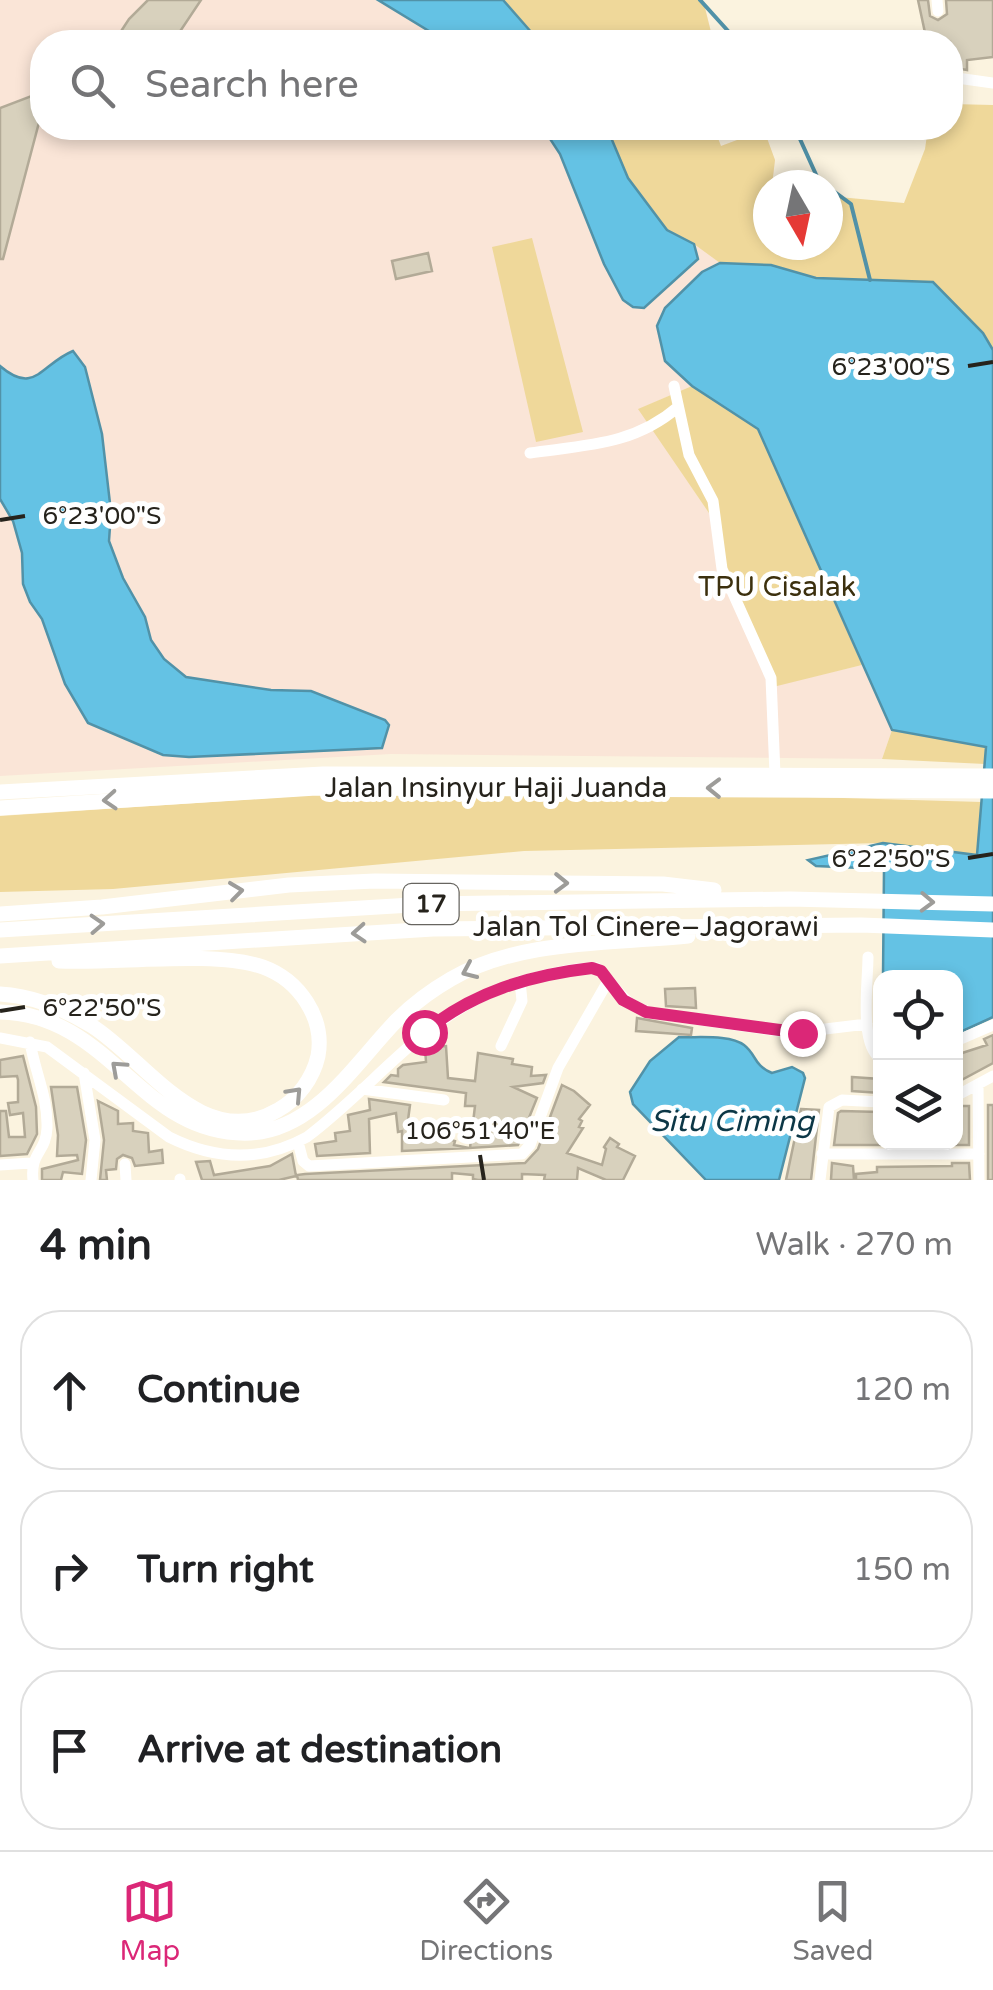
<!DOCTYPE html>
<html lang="en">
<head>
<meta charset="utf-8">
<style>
	body { margin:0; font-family:"Varela Round",sans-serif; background:#f6f6f6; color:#202124 }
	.controls { position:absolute; right:30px; bottom:30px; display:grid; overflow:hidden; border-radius:20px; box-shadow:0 5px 15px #0003 }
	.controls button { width:90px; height:90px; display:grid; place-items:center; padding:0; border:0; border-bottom:2px solid #e0e0e0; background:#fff; color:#202124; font:50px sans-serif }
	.compass { position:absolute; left:753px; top:170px; width:90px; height:90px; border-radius:50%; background:#fff; box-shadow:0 5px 15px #0003; rotate:171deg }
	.stop { position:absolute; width:30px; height:30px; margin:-22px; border:8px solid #db2777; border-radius:50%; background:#fff }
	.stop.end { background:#db2777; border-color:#fff; box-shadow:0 2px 10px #0008 }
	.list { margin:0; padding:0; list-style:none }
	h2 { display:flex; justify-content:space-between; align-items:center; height:130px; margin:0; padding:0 40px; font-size:42px }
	h2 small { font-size:32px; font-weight:400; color:#757577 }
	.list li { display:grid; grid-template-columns:65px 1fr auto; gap:30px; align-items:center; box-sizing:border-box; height:160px; margin:0 20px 20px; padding:0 20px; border:2px solid #e0e0e0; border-radius:40px }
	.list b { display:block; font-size:38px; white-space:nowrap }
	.list em { font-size:32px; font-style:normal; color:#757577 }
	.icon { flex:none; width:55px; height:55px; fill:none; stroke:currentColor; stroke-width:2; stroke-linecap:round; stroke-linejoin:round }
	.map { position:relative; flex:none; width:993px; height:1180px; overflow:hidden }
	.search { position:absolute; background:#fff; box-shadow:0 5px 15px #0003; left:30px; right:30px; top:30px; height:110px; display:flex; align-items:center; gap:25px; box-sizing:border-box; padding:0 35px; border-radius:40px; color:#757577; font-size:38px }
	.sheet { height:670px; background:#fff }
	nav { display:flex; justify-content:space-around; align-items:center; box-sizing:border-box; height:140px; border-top:2px solid #e0e0e0; background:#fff; font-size:28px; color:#757577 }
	nav a { display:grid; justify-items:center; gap:5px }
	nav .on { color:#db2777 }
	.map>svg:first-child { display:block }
	.education { fill:#fae5d7 }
	.green { fill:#efd89a }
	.water { fill:#64c2e4; stroke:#5192a8; stroke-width:2.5 }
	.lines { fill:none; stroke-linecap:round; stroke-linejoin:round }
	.stream { stroke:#5192a8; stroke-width:4 }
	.building { fill:#d8d1bd; stroke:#b2aa97; stroke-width:2.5 }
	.minor { stroke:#fff; stroke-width:11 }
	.highway { stroke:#fff; stroke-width:15 }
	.oneway { stroke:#9d9c99 }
	.route { stroke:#db2777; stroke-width:12 }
	.ticks { fill:none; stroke:#26231c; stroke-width:4 }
	.labels { text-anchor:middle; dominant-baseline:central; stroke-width:10; stroke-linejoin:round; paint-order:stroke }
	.shield { fill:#fff; stroke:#676560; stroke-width:2.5 }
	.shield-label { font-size:25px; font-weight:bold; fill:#26231c }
	.park-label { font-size:28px; fill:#3c300e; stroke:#fff }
	.street-label { font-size:28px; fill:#26231c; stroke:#fff }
	.water-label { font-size:30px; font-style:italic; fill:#0c3746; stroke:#fff }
	.ticks-label { font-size:25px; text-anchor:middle; fill:#26231c; stroke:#fff; stroke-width:10; stroke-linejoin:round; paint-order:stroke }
</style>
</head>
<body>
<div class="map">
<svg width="993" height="1180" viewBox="0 0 993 1180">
	<rect width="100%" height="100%" fill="#fbf3df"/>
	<path class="education" d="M0 0H703L712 36 690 42H42V128H714L721 146 764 130 775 160 772 185H768V245L665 361 692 386 639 409 711 516 773 686 862 665 892 730 882 759 391 754 0 776Z"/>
	<path class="green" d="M503 0H703L712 36 690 42H555L532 33Z
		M951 104 993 105V350L983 333 851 280 816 278 771 265 720 263 694 244 667 230 628 178 607 128H714L721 146 764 130 775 160 772 185H768V245H828V196L904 203 925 149 928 128H950Z
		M532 238 583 432 536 442 492 247Z
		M692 386 758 429 862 665 773 687 737 610 711 516 638 409Z
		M892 730 986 747 985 764 882 759Z
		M344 793 808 797 982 802 977 855 883 843 524 851 113 889 0 892V816Z"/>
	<path class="water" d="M378 0H503L532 33 555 42H447Z
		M543 128H607L628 178 667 230 694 244 698 259 644 308 633 307 623 300 604 264 560 154Z
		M720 263 771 265 816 278 933 282 983 333 993 350V1017L956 1034V978L883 977 884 869 816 866 808 860 883 843 977 855 986 747 892 730 758 429 692 386 665 361 657 326 665 308 702 272Z
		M73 351 85 367 102 434 111 512 109 541 123 578 145 617 151 640 164 659 186 677 271 690 311 691 385 720 389 725 382 748 189 757 163 755 88 723 65 684 42 619 30 602 23 584 22 553 13 521 0 499V366C35 396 41 364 73 351Z
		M679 1037C697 1038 730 1034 744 1045 757 1055 753 1065 772 1073L792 1067 803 1073 805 1078 779 1180H706L633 1104 630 1092 650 1061Z"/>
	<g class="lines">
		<path class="stream" d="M700 0 738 42
			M795 128 818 179 826 185
			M828 187 851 204 870 280"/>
	</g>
	<path class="building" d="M148 0H201L173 42H114L129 19Z
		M918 0H928L930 16 938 20 947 14 946 0H993V57L967 60V70L955 68 954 59 950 60V42H927Z
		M42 92V111L3 259H0V108Z
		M428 253 432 271 396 279 392 261Z
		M695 988 696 1008 666 1006 665 989Z
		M637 1018 692 1028 691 1035 636 1031Z
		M993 1035V1063L956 1083V1055L987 1045 984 1039Z
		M446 1046 448 1078 475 1081 478 1053 513 1059 512 1064 532 1067 531 1076 546 1075 543 1083 513 1087 537 1098 518 1145 470 1148 475 1106H465L466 1093 384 1082 391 1075 398 1076V1069L403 1065 426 1062 425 1048Z
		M23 1056 36 1107 37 1134 27 1154 0 1156V1111H6L9 1137H25L23 1113 10 1115 8 1103 18 1102V1080L17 1076 0 1077V1060Z
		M852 1077 880 1079V1093L852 1091Z
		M562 1085 574 1091 590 1105 579 1119 582 1121 579 1127 583 1128 567 1153 602 1165 606 1149 604 1147 610 1138 619 1144 617 1147 635 1156 623 1180H606L578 1168 577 1180H544L545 1175 522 1174V1180H478L473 1179V1175L452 1173V1180H298L297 1175 305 1174 525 1163 538 1149Z
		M51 1087H77L86 1140 82 1174 63 1172 61 1180H42V1169L78 1160 77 1155 57 1156 58 1135Z
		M369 1099 410 1105 408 1120H411L412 1133H428L455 1141 454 1145 469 1148 402 1151V1131L398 1132 396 1113 369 1119 370 1153 317 1156 315 1144 336 1141 335 1133 350 1131 348 1115 370 1110Z
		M98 1101 118 1111V1124L133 1123V1131L148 1133 149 1152 162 1150 163 1163 135 1166 132 1158 123 1155 117 1159 116 1169 106 1170 107 1180H100L104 1140Z
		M988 1105H993V1180H988Z
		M956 1106H969V1145H938L956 1142Z
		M801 1109 819 1110 811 1180H786Z
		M841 1111 880 1112V1145H834L838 1113Z
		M292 1154 296 1176 279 1180H202L196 1162 210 1161 214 1175 270 1166Z
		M832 1163 853 1166 854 1180H831Z
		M952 1163H969L970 1180H856V1174L877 1172V1167L952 1166Z"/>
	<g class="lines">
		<path class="minor" d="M937 0 938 11
			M950 77 993 83
			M674 386 689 455 713 501 722 569 771 678 775 774
			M530 453C586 445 634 445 678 407
			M868 957C868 982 859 1044 880 1058
			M0 1038 47 1047 169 1137C215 1160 262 1162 307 1137 387 1076 432 1002 537 977 556 972 577 967 597 968 621 990 621 1007 658 1014L792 1033 867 1024
			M956 1041 993 1025
			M30 1042C35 1072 48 1097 47 1128 46 1153 30 1152 33 1180
			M501 1046 522 1001 520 981
			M84 1073 95 1140 91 1180
			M978 1084 979 1180
			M362 1089 444 1100
			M956 1096 993 1076
			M298 1142 303 1161 309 1166 522 1154 530 1145 558 1068 608 981
			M822 1154H979
			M125 1164 126 1180
			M0 1165 31 1163
			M180 1179V1180
			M820 1180 829 1107 842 1100 880 1102"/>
		<path class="highway" d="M0 792 323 774 993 776
			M0 808 316 788 993 791
			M0 914 102 907 289 885 375 881 663 884 714 890
			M0 930 428 904 790 899 993 904
			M0 956 433 929 861 925 993 930
			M0 994C34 996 63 1008 92 1026 146 1060 203 1154 278 1110 298 1099 313 1078 318 1056 325 1018 299 980 263 967 213 950 115 964 59 961
			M0 1012C113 1014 140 1138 251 1133 316 1129 356 1062 397 1020 413 1004 432 990 451 979 520 939 611 944 688 936"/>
	</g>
	<defs><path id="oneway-chevron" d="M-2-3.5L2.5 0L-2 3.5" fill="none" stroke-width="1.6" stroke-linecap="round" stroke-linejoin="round" transform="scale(2.5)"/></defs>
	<g class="oneway">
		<use href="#oneway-chevron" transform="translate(714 788) rotate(-179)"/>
		<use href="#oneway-chevron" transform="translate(110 800) rotate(176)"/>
		<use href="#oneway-chevron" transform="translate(561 883) rotate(1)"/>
		<use href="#oneway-chevron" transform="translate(236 891) rotate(-7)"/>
		<use href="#oneway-chevron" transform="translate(927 902) rotate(2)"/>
		<use href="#oneway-chevron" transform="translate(97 924) rotate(-3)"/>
		<use href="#oneway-chevron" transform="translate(359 933) rotate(176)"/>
		<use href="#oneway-chevron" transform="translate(469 971) rotate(156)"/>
		<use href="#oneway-chevron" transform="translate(118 1068) rotate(-138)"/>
		<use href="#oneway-chevron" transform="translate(295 1094) rotate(-47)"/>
	</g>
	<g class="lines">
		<path class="route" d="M424 1032C473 992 530 975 592 968L601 971 623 1000 646 1012 802 1033"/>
	</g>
	<path class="ticks" d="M968 366 993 362M0 520 25 516M968 858 993 854M0 1011 25 1007M480 1155 484 1180"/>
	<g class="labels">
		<rect class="shield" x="403.5" y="884" width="55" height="40" rx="8"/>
		<g class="shield-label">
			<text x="431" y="904">17</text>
		</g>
		<g class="park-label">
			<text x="777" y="587">TPU Cisalak</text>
		</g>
		<g class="street-label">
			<text x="496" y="788">Jalan Insinyur Haji Juanda</text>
			<text x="646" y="927">Jalan Tol Cinere–Jagorawi</text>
		</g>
		<g class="water-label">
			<text x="732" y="1121">Situ Ciming</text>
		</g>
	</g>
	<g class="ticks-label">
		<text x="891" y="375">6°23'00"S</text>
		<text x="102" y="524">6°23'00"S</text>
		<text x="891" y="867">6°22'50"S</text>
		<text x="102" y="1016">6°22'50"S</text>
		<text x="480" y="1139">106°51'40"E</text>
	</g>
</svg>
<div class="controls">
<button><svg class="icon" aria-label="locate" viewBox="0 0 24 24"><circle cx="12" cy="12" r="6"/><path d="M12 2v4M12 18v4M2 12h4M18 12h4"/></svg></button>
<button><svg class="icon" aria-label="layers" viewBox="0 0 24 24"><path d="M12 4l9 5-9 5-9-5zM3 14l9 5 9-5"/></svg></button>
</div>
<svg class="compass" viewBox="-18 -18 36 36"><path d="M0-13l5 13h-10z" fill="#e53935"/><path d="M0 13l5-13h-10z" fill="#757577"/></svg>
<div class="stop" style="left:424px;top:1032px"></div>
<div class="stop end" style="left:802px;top:1033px"></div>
<div class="search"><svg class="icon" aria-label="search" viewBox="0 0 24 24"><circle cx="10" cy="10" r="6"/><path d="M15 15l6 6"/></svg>Search here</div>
</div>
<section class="sheet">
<h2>4 min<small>Walk · 270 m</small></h2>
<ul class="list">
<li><svg class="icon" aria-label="ahead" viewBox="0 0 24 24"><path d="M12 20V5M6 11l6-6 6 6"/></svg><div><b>Continue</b></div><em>120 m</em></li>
<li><svg class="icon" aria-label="right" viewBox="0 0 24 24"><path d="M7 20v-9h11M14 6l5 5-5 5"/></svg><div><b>Turn right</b></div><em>150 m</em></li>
<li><svg class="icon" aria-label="arrive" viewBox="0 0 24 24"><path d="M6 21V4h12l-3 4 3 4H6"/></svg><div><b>Arrive at destination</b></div></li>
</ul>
</section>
<nav>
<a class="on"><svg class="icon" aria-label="map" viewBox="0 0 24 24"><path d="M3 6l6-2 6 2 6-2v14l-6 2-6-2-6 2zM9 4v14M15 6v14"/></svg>Map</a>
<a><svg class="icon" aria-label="directions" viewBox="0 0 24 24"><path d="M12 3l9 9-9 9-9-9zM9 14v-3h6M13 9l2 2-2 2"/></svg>Directions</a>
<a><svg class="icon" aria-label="saved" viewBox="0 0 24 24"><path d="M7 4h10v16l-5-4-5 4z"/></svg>Saved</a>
</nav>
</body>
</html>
